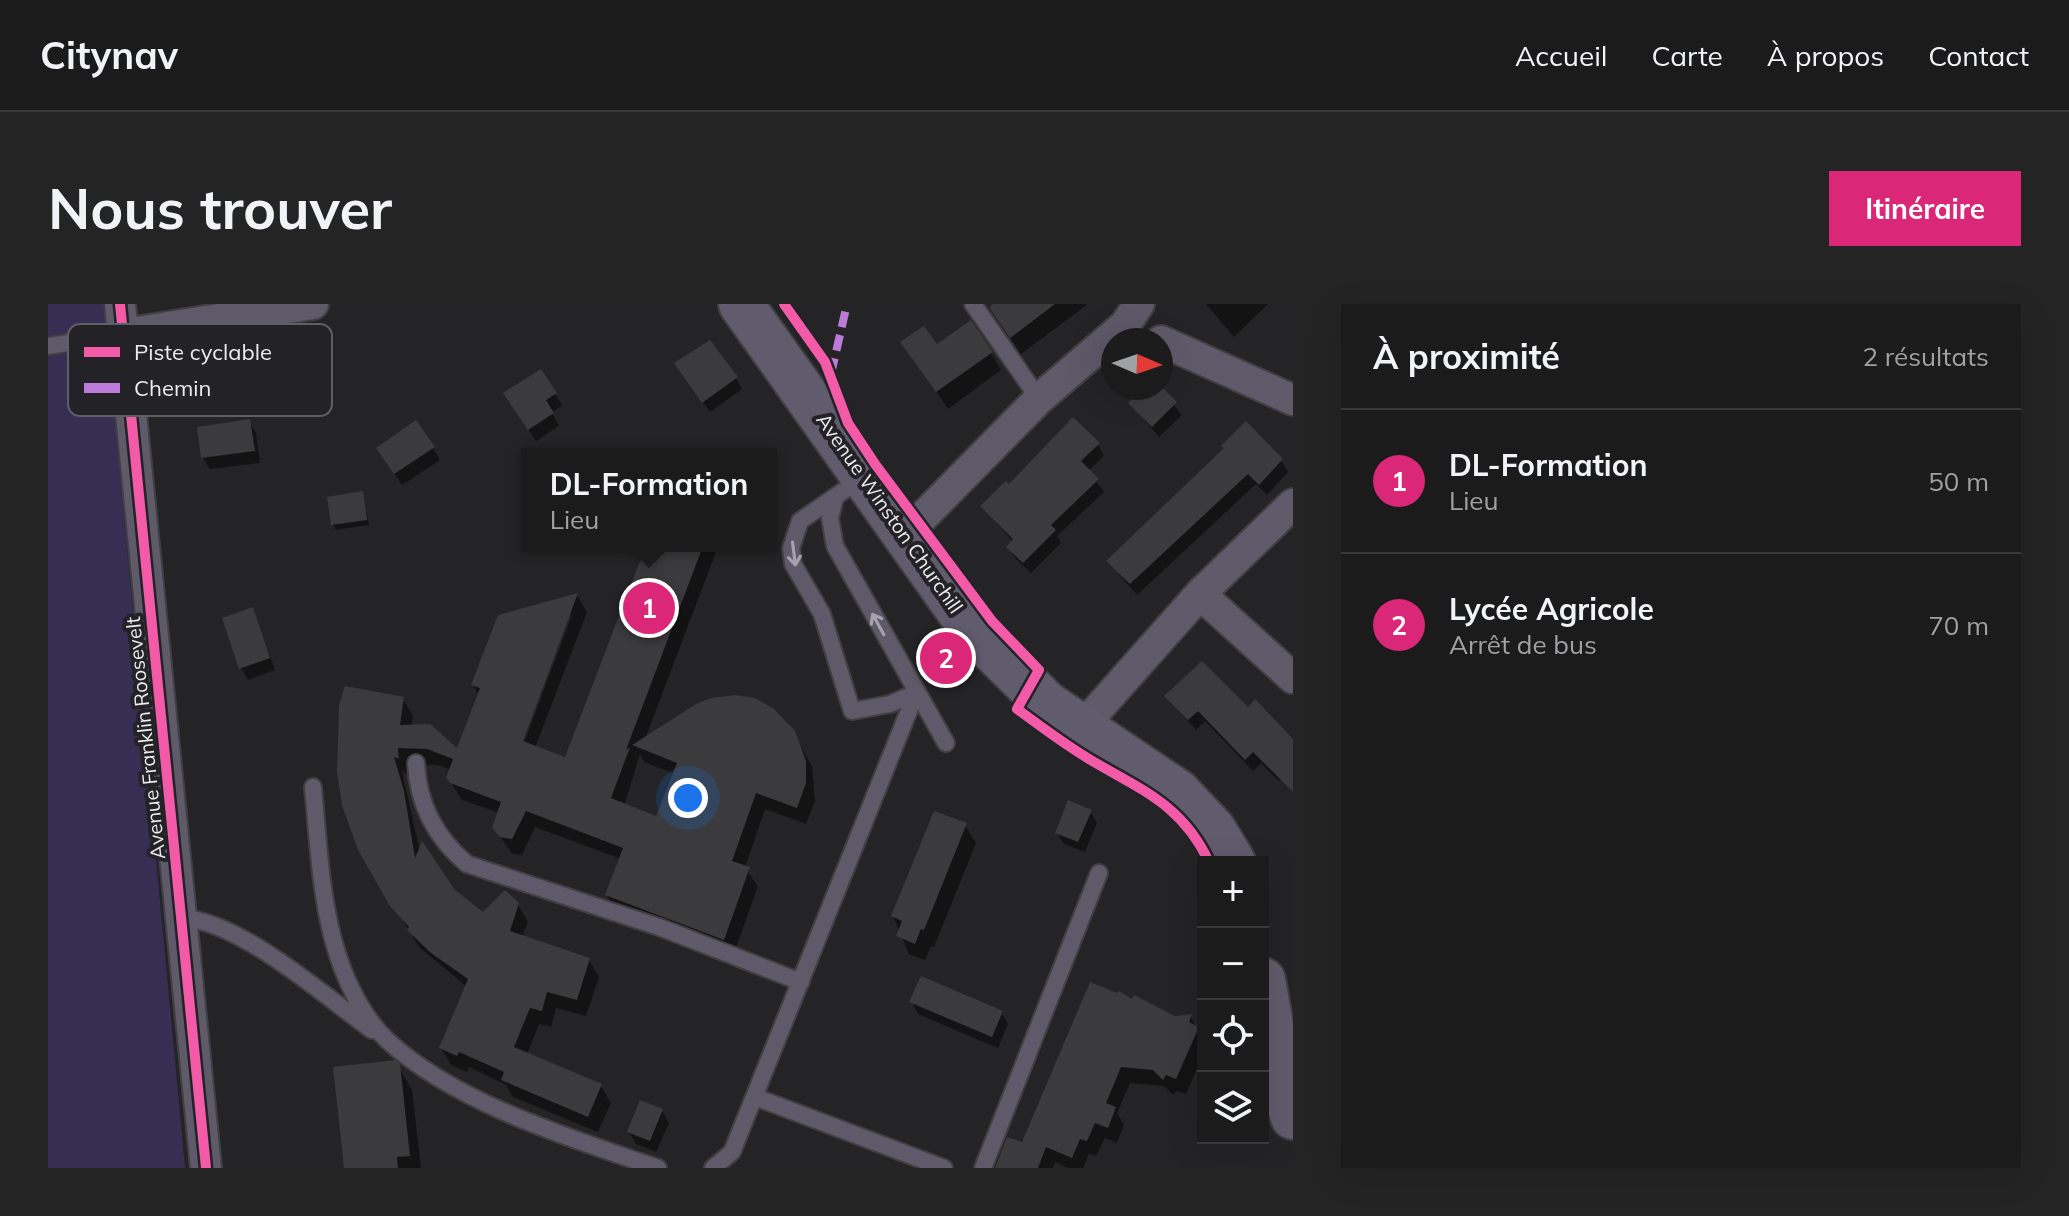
<!DOCTYPE html>
<html lang="fr">
<head>
<meta charset="utf-8">
<style>
	body { margin:0; font-family:Mulish,sans-serif; background:#242425; color:#f1f3f6 }
	.controls { position:absolute; right:24px; bottom:24px; display:grid; overflow:hidden; border-radius:0px; box-shadow:0 8px 32px #0002 }
	.controls button { width:72px; height:72px; display:grid; place-items:center; padding:0; border:0; border-bottom:2px solid #39393b; background:#1b1b1c; color:#f1f3f6; font:40px sans-serif }
	.compass { position:absolute; left:1053px; top:24px; width:72px; height:72px; border-radius:50%; background:#1b1b1c; box-shadow:0 8px 32px #0002; rotate:92deg }
	.you { position:absolute; left:640px; top:494px; width:28px; height:28px; margin:-20px; border:6px solid #fff; border-radius:50%; background:#1a73e8; box-shadow:0 0 0 12px #1a73e833 }
	.badge { display:grid; place-items:center; width:52px; height:52px; border-radius:50%; background:#db2777; color:#fff; font-size:26px; font-weight:700 }
	.pin { position:absolute; translate:-50% -50%; border:4px solid #fff; box-shadow:0 2px 8px #0006 }
	.popup { position:absolute; left:473px; top:144px; width:256px; height:104px; box-sizing:border-box; display:grid; place-content:center; border-radius:0px; background:#1b1b1c; filter:drop-shadow(0 2px 6px #0005); font-size:26px; white-space:nowrap; color:#a0a1a3 }
	.popup b { font-size:30px; color:#f1f3f6 }
	.popup::after { content:''; position:absolute; left:50%; top:100%; margin-left:-16px; border:16px solid transparent; border-top-color:#1b1b1c }
	.list { margin:0; padding:0; list-style:none }
	h2 { display:flex; justify-content:space-between; align-items:center; height:104px; margin:0; padding:0 32px; font-size:34px }
	h2 small { font-size:26px; font-weight:400; color:#a0a1a3 }
	.list li { display:grid; grid-template-columns:52px 1fr auto; gap:24px; align-items:center; box-sizing:border-box; height:144px; padding:0 32px; border-top:2px solid #39393b }
	.list b { display:block; font-size:30px; white-space:nowrap }
	.list p { margin:0; font-size:26px; white-space:nowrap; color:#a0a1a3 }
	.list em { font-size:26px; font-style:normal; color:#a0a1a3 }
	.icon { flex:none; width:44px; height:44px; fill:none; stroke:currentColor; stroke-width:2; stroke-linecap:round; stroke-linejoin:round }
	.map { position:relative; flex:none; width:1245px; height:864px; overflow:hidden; border-radius:0px }
	header { display:flex; align-items:center; gap:48px; box-sizing:border-box; height:112px; padding:0 40px; background:#1b1b1c; border-bottom:2px solid #39393b }
	header strong { font-size:38px }
	nav { display:flex; gap:44px; margin-inline-start:auto; font-size:28px }
	.intro { display:flex; align-items:center; justify-content:space-between; box-sizing:border-box; height:192px; padding:0 48px }
	h1 { margin:0; font-size:56px }
	.button { padding:20px 36px; border-radius:0px; background:#db2777; color:#fff; font-size:28px; font-weight:700 }
	main { display:flex; gap:48px; padding:0 48px }
	aside { flex:1; background:#1b1b1c; border-radius:0px; box-shadow:0 8px 32px #0002 }
	.map>svg:first-child { display:block }
	.green { fill:#372e53 }
	.shadow { fill:#0007; fill-rule:evenodd }
	.building { fill:#3b3b3d }
	.lines { fill:none; stroke-linecap:round; stroke-linejoin:round }
	.lane-casing { stroke:#404042; stroke-width:20 }
	.street-casing { stroke:#404042; stroke-width:34 }
	.secondary-casing { stroke:#404042; stroke-width:48 }
	.lane { stroke:#5e5a6a; stroke-width:16 }
	.street { stroke:#5e5a6a; stroke-width:30 }
	.secondary { stroke:#605c6d; stroke-width:44 }
	.quiet { stroke:#bd7bd9; stroke-width:8; stroke-dasharray:16 8; stroke-linecap:butt }
	.cycleway-casing { stroke:#232327; stroke-width:15 }
	.cycleway { stroke:#f35aa7; stroke-width:10 }
	.oneway { stroke:#a4a2ac }
	.labels { text-anchor:middle; dominant-baseline:central; stroke-width:8; stroke-linejoin:round; paint-order:stroke }
	.street-label { font-size:20px; fill:#ebebee; stroke:#232327 }
	.key { fill:#232327; stroke:#5f5f63; stroke-width:2 }
	.key-label { font-size:22px; fill:#ebebee }
</style>
</head>
<body>
<header>
<strong>Citynav</strong>
<nav><a>Accueil</a><a>Carte</a><a>À propos</a><a>Contact</a></nav>
</header>
<div class="intro"><h1>Nous trouver</h1><a class="button">Itinéraire</a></div>
<main>
<div class="map">
<svg width="1245" height="864" viewBox="0 0 1245 864">
	<rect width="100%" height="100%" fill="#242426"/>
	<path class="green" d="M0 0H56L137 864H0Z"/>
	<path class="shadow" d="M948 0H1040L973 50 953 20Z
		M1158 0H1220L1186 33Z
		M855 39 943 49 953 66 900 105Z
		M635 70 688 74 694 85 662 108Z
		M1098 84H1112L1134 111 1111 133 1082 99Z
		M507 90 514 101 504 109 511 122 488 137 465 101Z
		M201 118 208 129 212 159 162 165 155 154Z
		M1050 141 1056 152 1040 167 1056 188 1009 232 1013 239 983 269 967 254 961 243 965 238 935 202 961 183Z
		M385 144 392 156 354 181 337 156Z
		M1178 145 1233 156 1240 168 1219 191 1208 180 1089 291 1060 257Z
		M314 189 321 221 288 226 285 220Z
		M634 242H665L668 248 597 435 706 396 738 417 764 462 767 497 758 520 717 505 697 564 710 582 685 652 569 608 559 591 573 555 487 523 474 551 464 550 447 524 452 509 414 496 400 474 403 466 390 461 358 460 359 470 354 467 372 548 406 587 435 611 470 601 480 618 474 633 541 656 551 673 538 712 508 704 503 723 491 720 479 751 553 782 563 799 550 828 465 793 458 781 421 763 419 768 403 761 393 744 419 683 371 643 312 545 291 468 290 435 299 384 355 395 365 412 363 423 410 447 432 392 425 381 452 313 529 291 539 308 487 444 518 456ZM520 311H524L473 447 469 446ZM592 450 596 458 627 470 610 515 576 502Z
		M204 306 227 366 200 376 193 364Z
		M1119 393 1200 405 1245 438V464L1231 477 1213 459 1205 467 1157 417 1148 426Z
		M1042 507 1049 519 1037 548 1016 540 1009 529Z
		M917 521 928 539 886 643 883 642 877 656 861 650 845 612Z
		M864 698 953 708 960 720 950 744 870 710Z
		M1084 698 1127 714 1142 713 1150 725 1155 734V751L1138 790 1128 787 1125 791 1116 782 1082 779 1069 809 1076 821 1069 839 1057 834 1048 852 1041 850 1035 864H1020L1007 858 1005 864H949L975 841Z
		M350 762 364 786 373 864H298Z
		M614 807 621 819 608 848 588 840 581 828Z"/>
	<path class="building" d="M945 0H1007L962 34 941 3Z
		M923 16 945 48 888 88 852 38 876 22 889 40Z
		M662 36 690 73 654 99 626 59Z
		M493 65 509 89 498 96 506 109 480 126 455 89Z
		M1095 84H1115L1129 98 1104 123 1080 99Z
		M1025 113 1052 139 1033 157 1051 175 1003 221 1008 226 975 259 958 243 965 235 932 202 958 177 961 180Z
		M202 115 207 147 153 154 149 123Z
		M368 116 387 143 346 170 328 144Z
		M1198 117 1235 155 1211 181 1200 170 1082 280 1058 257 1176 144 1173 142Z
		M315 187 319 216 283 221 279 193Z
		M629 242H655L578 446 582 443 563 494 608 512 629 459 584 441 648 400 663 394 687 391 707 394 726 405 747 427 758 457V479L749 504 708 489 684 557 702 563 676 636 557 591 575 544 478 507 464 535 452 533 444 524 453 498 402 479 398 474 405 455 379 445 350 444 351 455 346 453 356 487 367 554 374 537 407 586 435 608 457 586 471 599 462 627 542 654 529 696 499 688 494 707 482 704 466 743 554 780 540 813 453 776 456 768 411 748 409 752 391 744 420 675 383 649 359 626 361 623 342 602 310 546 294 501 289 468 291 401 297 382 356 393 352 421 382 420 409 444 432 384 423 381 450 311 530 289 475 437 517 453 592 257Z
		M205 303 222 354 191 365 174 314Z
		M1154 357 1200 403 1207 395 1245 435V488L1205 448 1197 456 1150 407 1140 416 1116 392Z
		M1020 496 1044 506 1030 538 1007 529Z
		M886 507 919 519 876 626 873 625 867 640 848 632 854 617 843 612Z
		M873 672 955 707 944 733 861 698Z
		M1042 678 1069 689 1071 687 1084 695 1086 691 1127 712 1144 710 1141 718 1151 723 1128 775 1118 771 1115 776 1105 766 1073 763 1058 799 1068 803 1060 824 1047 819 1039 837 1032 835 1024 854 998 843 990 864H947L959 833 974 838Z
		M347 756 352 760 362 852 349 853 350 864H296L285 763Z
		M592 796 615 805 602 837 579 828Z"/>
	<g class="lines">
		<g class="lane-casing">
			<path id="lane" d="M925 0 991 95
				M0 42 76 30
				M814 174 752 217 743 244 745 260 774 310 804 407 842 400 868 389
				M787 194 782 214 787 242 898 439
				M368 459C370 501 388 534 419 560L611 623 753 678
				M265 483C270 534 272 586 285 635 294 670 313 712 340 737 409 800 522 834 610 864
				M133 614C191 616 275 691 324 726
				M707 793 896 864
				M665 864 684 848 868 389
				M935 864 1051 569"/>
		</g>
		<g class="street-casing">
			<path id="street" d="M72 0 158 864
				M76 30 265 0
				M1113 37 1245 96
				M857 231 991 95 1077 21 1091 0
				M1152 290 1245 374
				M1033 424 1152 290 1245 200"/>
		</g>
		<g class="secondary-casing">
			<path id="secondary" d="M693 0 926 328 999 400 1130 488 1165 525 1185 558
				M1215 676 1233 779 1245 813"/>
		</g>
		<use href="#lane" class="lane"/>
		<use href="#street" class="street"/>
		<use href="#secondary" class="secondary"/>
		<path class="quiet" d="M783 70 799 0"/>
		<g class="cycleway-casing">
			<path id="cycleway" d="M72 0 158 864
				M736 0 777 58 800 119 827 160 944 317 991 366 969 405C992 422 1016 440 1041 455 1093 486 1134 500 1161 558"/>
		</g>
		<use href="#cycleway" class="cycleway"/>
	</g>
	<defs><path id="oneway-shaft" d="M-6 0H5M1.5-3L5.5 0L1.5 3" fill="none" stroke-width="1.6" stroke-linecap="round" stroke-linejoin="round" transform="scale(2)"/></defs>
	<g class="oneway">
		<use href="#oneway-shaft" transform="translate(746 250) rotate(83)"/>
		<use href="#oneway-shaft" transform="translate(830 320) rotate(-119)"/>
	</g>
	<g class="labels">
		<g class="street-label">
			<text transform="translate(842 209) rotate(55)">Avenue Winston Churchill</text>
			<text transform="translate(97 434) rotate(-96)">Avenue Franklin Roosevelt</text>
		</g>
	</g>
	<rect x="20" y="20" width="264" height="92" rx="12" class="key"/>
	<rect x="36" y="43" width="36" height="10" fill="#f35aa7"/>
	<rect x="36" y="79" width="36" height="10" fill="#bd7bd9"/>
	<g class="key-label">
		<text x="86" y="56">Piste cyclable</text>
		<text x="86" y="92">Chemin</text>
	</g>
</svg>
<div class="controls">
<button>+</button>
<button>−</button>
<button><svg class="icon" aria-label="locate" viewBox="0 0 24 24"><circle cx="12" cy="12" r="6"/><path d="M12 2v4M12 18v4M2 12h4M18 12h4"/></svg></button>
<button><svg class="icon" aria-label="layers" viewBox="0 0 24 24"><path d="M12 4l9 5-9 5-9-5zM3 14l9 5 9-5"/></svg></button>
</div>
<svg class="compass" viewBox="-18 -18 36 36"><path d="M0-13l5 13h-10z" fill="#e53935"/><path d="M0 13l5-13h-10z" fill="#a0a1a3"/></svg>
<div class="you"></div>
<div class="pin badge" style="left:601px;top:304px">1</div>
<div class="popup"><b>DL-Formation</b>Lieu</div>
<div class="pin badge" style="left:898px;top:354px">2</div>
</div>
<aside>
<h2>À proximité<small>2 résultats</small></h2>
<ul class="list">
<li><span class="badge">1</span><div><b>DL-Formation</b><p>Lieu</p></div><em>50 m</em></li>
<li><span class="badge">2</span><div><b>Lycée Agricole</b><p>Arrêt de bus</p></div><em>70 m</em></li>
</ul>
</aside>
</main>
</body>
</html>
